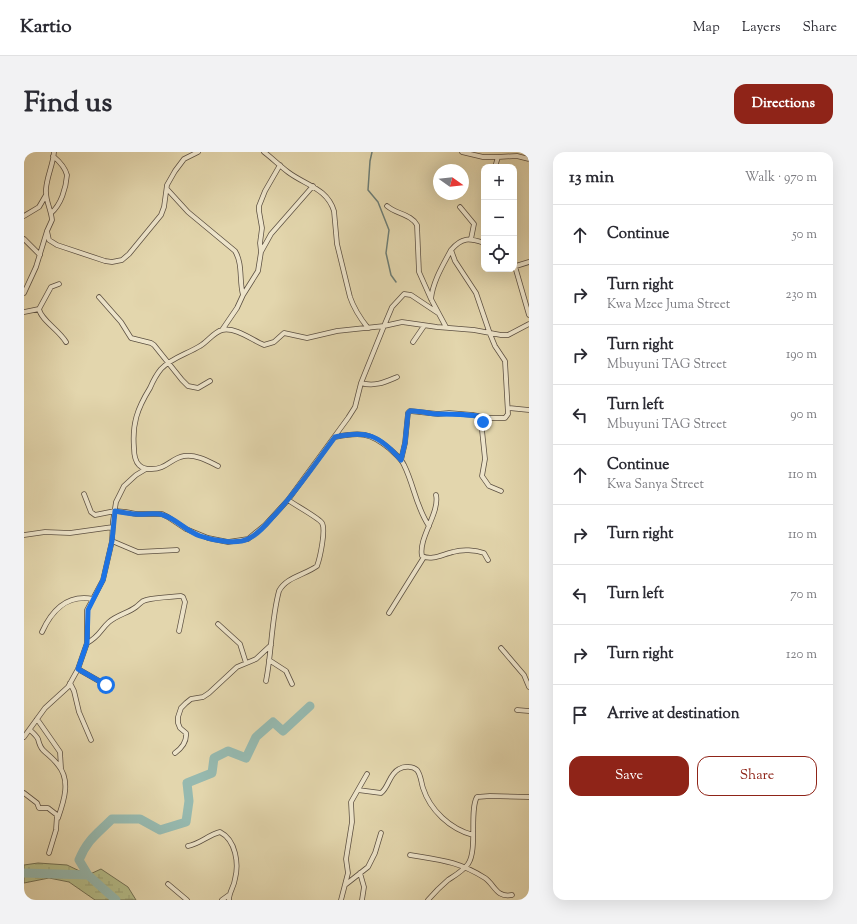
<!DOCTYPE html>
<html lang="en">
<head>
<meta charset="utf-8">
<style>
	body { margin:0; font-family:"Sorts Mill Goudy",serif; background:#f2f2f3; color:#2b2b33 }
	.controls { position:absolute; right:12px; top:12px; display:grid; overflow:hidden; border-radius:8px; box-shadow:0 4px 16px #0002 }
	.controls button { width:36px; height:36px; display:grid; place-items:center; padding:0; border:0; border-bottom:1px solid #e1e1e2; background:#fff; color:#2b2b33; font:20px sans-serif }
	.compass { position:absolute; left:409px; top:12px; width:36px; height:36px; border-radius:50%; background:#fff; box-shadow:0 4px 16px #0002; rotate:105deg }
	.stop { position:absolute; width:12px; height:12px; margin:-9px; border:3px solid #1a73e8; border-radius:50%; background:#fff }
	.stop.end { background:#1a73e8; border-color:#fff; box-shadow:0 1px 4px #0008 }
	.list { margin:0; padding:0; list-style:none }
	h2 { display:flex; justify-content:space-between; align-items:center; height:52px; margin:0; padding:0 16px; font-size:17px }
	h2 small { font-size:13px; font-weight:400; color:#7c7c81 }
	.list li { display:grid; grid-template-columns:26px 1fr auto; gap:12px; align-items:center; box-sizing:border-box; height:60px; padding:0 16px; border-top:1px solid #e1e1e2 }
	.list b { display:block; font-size:15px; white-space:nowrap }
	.list p { margin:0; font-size:13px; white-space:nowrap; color:#7c7c81 }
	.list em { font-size:13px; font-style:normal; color:#7c7c81 }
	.actions { display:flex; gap:8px; padding:12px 16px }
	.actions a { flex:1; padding:9px 0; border:1px solid #8f2418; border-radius:12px; text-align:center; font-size:14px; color:#8f2418 }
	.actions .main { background:#8f2418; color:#fff }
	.icon { flex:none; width:22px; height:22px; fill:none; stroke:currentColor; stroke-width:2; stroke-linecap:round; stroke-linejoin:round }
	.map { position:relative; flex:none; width:505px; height:748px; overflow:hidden; border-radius:12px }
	header { display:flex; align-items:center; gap:24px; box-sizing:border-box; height:56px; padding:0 20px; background:#fff; border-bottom:1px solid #e1e1e2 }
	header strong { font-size:19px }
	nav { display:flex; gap:22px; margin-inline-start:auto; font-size:14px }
	.intro { display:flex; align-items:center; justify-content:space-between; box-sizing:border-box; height:96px; padding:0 24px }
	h1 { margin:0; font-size:28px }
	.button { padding:10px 18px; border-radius:12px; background:#8f2418; color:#fff; font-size:14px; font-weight:700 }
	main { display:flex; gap:24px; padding:0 24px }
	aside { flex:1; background:#fff; border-radius:12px; box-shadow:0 4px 16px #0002 }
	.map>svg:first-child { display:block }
	.wetland { fill:url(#wetland-marsh); stroke:#727054 }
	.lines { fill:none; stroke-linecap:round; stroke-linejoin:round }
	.stream { stroke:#6d7d75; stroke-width:1.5 }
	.river { stroke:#96b9af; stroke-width:9 }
	.street-casing { stroke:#5c5042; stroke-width:5.5 }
	.street { stroke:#ede4ca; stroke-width:4 }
	.route { stroke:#1a73e8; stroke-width:5 }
</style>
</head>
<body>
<header>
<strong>Kartio</strong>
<nav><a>Map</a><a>Layers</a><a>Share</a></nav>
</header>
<div class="intro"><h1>Find us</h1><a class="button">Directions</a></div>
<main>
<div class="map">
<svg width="505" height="748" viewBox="0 0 505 748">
	<defs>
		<pattern id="wetland-marsh" width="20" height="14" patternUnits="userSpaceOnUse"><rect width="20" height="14" fill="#b5bd89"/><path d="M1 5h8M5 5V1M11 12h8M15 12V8" fill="none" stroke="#9ca276"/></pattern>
	</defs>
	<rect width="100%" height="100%" fill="#e3d6ad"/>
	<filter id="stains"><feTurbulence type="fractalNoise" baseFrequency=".005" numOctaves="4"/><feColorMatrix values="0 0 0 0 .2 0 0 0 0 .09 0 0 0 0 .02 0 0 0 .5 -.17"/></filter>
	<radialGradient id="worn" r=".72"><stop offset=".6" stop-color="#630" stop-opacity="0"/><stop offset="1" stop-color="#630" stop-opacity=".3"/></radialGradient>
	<path class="wetland" d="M14 711 43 713 64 723 77 717 104 735 112 748H71L45 730 25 726 0 731V713Z"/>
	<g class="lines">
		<path class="stream" d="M348 0 346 9 344 38 354 50 365 78 362 101 367 123 372 130"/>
		<path class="river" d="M0 721 64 723 92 748
			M64 723 55 708C63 688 73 682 88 667H116L136 678 162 670 165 649 163 631 188 621 190 606 204 599 222 606 232 585 249 570 259 579 286 554"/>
		<g class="street-casing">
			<path id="street" d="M240 0C248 6 256 14 264 20 281 33 303 36 310 59L313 92 326 145C330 157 336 166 344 176H345
				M438 0 459 5H474
				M471 15 474 5 493 4 505 7
				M143 37 164 60 211 99C219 112 215 129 219 143
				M363 54C372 62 387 62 393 73L395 120 407 147 422 175
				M436 55 450 72 447 87
				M27 61C37 53 42 36 43 23 41 15 35 9 29 4
				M0 64 15 55 22 43
				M23 79 25 88 33 93 81 109 88 110 98 108 105 102 137 63 140 55 143 33 151 19 160 7 174 0
				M0 87 16 103
				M427 98 431 109 452 141 466 182 471 194 481 209 484 262 481 266H464L461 267 458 278 461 307 458 324 465 334 477 339
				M237 100 236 91 238 76 235 59V54L241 39 256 13
				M490 111 505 163
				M492 114 505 110
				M0 141 12 115 23 79 28 68C27 57 21 48 22 37 23 24 29 13 30 0
				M75 145 97 170 107 186 127 191 130 193 158 228 164 234 174 236 186 229
				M407 147C409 129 419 113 427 98 438 85 445 86 460 91
				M15 157C17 168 35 178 42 190
				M0 160 15 157 27 135 35 132
				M198 178 213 156 219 143 234 119 237 100 247 82 289 34
				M389 190 400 174
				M337 231C351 235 361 230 373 225
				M485 256 505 258
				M311 285C335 280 346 280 366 297 371 302 377 306 380 313 390 333 392 355 405 374
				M377 308 381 291 384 261 386 259 414 262 425 261 449 263 464 266
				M194 314C184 309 172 302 160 304 147 306 142 318 126 317 123 317 118 316 115 313 111 309 110 302 110 296 108 272 113 257 126 236 129 229 132 223 137 217 147 206 163 202 176 194 183 190 190 180 198 178 212 175 228 188 240 193L250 190 260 181 283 186 313 179 360 174 378 170 413 175 450 178 477 183H484L505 172
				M60 342 67 360 71 363 91 359 102 360 112 362H138L144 365 162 377 184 386 204 390 224 387 241 373 264 348 324 266 331 255 337 231 360 174 368 155 380 142 387 143 414 161
				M412 343C416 361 394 386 398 404 408 409 419 402 429 400 438 397 452 398 460 401L464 408
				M0 383 21 380 46 381 89 375
				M88 389 114 400 153 398
				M365 461 400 405
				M194 472 216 492 222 511
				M18 480C28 458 43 442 69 447
				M63 491C76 484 76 478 85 470 93 463 104 461 112 455 116 452 117 449 122 448 133 445 146 445 157 444L159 445 161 450 155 479
				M477 496 500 523 505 535
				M245 508 262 519 268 532
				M54 517 82 533
				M242 529C248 499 247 469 255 439 262 425 281 423 293 414 296 406 302 378 298 371 295 366 271 353 264 348
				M46 531 50 539 55 560 67 588
				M493 558 505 559
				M13 567 36 600 37 616
				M6 578C8 580 12 583 14 587 15 591 16 595 19 598 24 603 30 607 34 613 47 628 40 649 34 666
				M0 585 21 556 44 535 54 517 63 491V458L79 428 88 389 89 369 92 350 100 334 112 323 122 317
				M151 601C158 596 163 590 162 581L156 576 154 571V565L157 556 162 551 167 547 179 545 185 541 213 515 232 507 247 493
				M334 638 357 641C365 635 365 622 375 617 380 614 389 614 393 618 397 623 397 630 399 636 406 658 426 677 449 683
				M0 641 13 651 15 656H24L33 663 32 678 25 701
				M164 694C176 692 184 683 196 680 212 688 215 712 211 727 210 735 205 740 205 748
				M386 703C416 708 434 709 461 726 471 733 472 746 488 743
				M336 721 340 735 338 748
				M144 732 163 748
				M321 733 344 715 351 701 357 681
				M198 748 205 743
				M317 748 324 721 322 707 328 670 327 650 343 622
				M404 748C410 741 417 734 424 728 430 724 439 719 444 712 454 698 445 658 453 645L466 644 505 645"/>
		</g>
		<use href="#street" class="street"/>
	</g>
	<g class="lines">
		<path class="route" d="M82 533 54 517 63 491 64 458 79 428 88 389 91 359C98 360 105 362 112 362 121 363 131 360 139 363 151 366 162 379 176 384 188 388 212 393 224 387 233 383 241 374 247 367 271 342 290 313 311 285 343 278 355 283 377 308L381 291 384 261 386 259C395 258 405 262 414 262 431 262 447 262 464 266L459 270"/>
	</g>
	<rect width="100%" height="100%" filter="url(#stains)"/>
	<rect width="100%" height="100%" fill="url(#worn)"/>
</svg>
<div class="controls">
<button>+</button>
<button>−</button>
<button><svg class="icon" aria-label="locate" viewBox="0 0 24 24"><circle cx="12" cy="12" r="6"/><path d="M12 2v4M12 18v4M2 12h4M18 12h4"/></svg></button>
</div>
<svg class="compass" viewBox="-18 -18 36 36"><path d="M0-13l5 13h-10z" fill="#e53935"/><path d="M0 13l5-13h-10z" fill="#7c7c81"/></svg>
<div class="stop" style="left:82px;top:533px"></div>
<div class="stop end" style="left:459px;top:270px"></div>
</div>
<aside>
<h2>13 min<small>Walk · 970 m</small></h2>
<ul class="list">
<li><svg class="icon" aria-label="ahead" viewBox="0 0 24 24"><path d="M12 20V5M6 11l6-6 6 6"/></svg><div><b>Continue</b></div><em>50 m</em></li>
<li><svg class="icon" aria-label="right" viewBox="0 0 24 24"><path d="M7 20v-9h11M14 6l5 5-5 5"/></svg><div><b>Turn right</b><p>Kwa Mzee Juma Street</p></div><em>230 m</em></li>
<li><svg class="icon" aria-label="right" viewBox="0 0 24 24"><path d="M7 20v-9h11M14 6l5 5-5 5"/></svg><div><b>Turn right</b><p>Mbuyuni TAG Street</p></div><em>190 m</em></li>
<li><svg class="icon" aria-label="left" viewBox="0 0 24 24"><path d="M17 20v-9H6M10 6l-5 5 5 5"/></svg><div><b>Turn left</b><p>Mbuyuni TAG Street</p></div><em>90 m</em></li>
<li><svg class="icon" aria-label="ahead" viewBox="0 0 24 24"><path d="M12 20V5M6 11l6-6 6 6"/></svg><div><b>Continue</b><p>Kwa Sanya Street</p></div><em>110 m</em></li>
<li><svg class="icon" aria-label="right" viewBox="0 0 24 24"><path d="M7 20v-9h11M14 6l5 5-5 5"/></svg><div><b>Turn right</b></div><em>110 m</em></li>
<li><svg class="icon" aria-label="left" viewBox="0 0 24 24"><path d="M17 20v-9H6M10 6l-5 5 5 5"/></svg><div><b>Turn left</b></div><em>70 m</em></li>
<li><svg class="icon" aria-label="right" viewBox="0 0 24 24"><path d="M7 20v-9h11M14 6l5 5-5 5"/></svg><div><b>Turn right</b></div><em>120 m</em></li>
<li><svg class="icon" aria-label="arrive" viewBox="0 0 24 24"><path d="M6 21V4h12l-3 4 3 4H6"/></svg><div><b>Arrive at destination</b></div></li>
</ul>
<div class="actions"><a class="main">Save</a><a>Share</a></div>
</aside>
</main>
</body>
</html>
